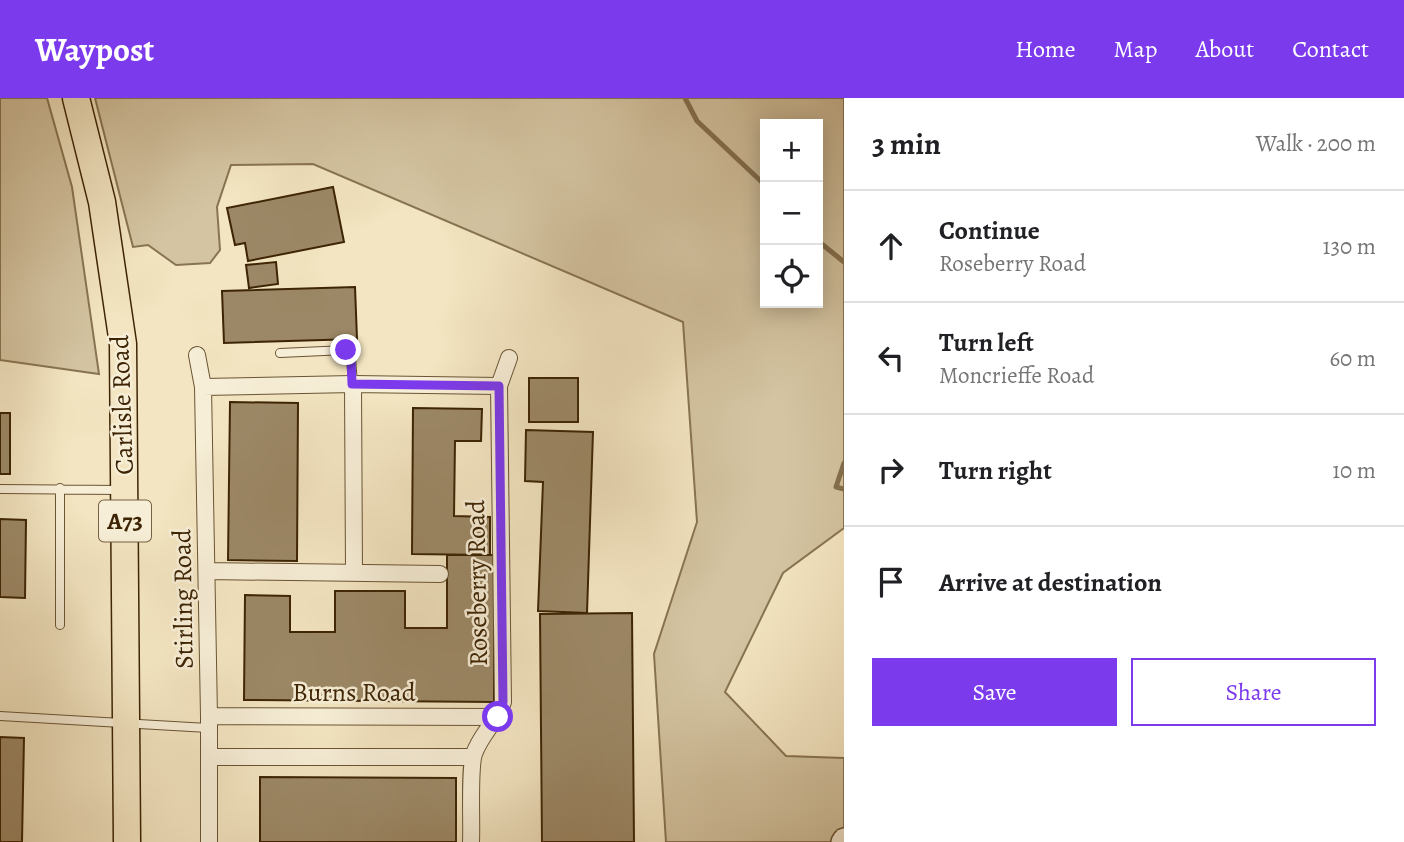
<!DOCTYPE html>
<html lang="en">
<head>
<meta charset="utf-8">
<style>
	body { margin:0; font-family:Alegreya,serif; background:#f2f2f2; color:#202124 }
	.controls { position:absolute; right:21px; top:21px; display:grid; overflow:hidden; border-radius:0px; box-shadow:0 4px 18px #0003 }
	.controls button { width:63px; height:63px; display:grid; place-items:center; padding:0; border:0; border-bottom:2px solid #e0e0e0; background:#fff; color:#202124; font:35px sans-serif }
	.stop { position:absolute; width:21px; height:21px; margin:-16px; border:5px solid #7c3aed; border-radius:50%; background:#fff }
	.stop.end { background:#7c3aed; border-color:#fff; box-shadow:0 2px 7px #0008 }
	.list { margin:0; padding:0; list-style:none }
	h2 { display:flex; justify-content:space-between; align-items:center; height:91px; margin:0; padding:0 28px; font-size:30px }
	h2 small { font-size:23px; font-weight:400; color:#757577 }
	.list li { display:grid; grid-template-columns:46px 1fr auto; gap:21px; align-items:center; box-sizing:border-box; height:112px; padding:0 28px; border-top:2px solid #e0e0e0 }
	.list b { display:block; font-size:26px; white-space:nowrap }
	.list p { margin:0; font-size:23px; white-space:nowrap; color:#757577 }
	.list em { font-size:23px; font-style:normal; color:#757577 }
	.actions { display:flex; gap:14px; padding:21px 28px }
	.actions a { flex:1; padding:16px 0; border:2px solid #7c3aed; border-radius:0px; text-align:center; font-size:24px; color:#7c3aed }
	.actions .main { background:#7c3aed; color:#fff }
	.icon { flex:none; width:38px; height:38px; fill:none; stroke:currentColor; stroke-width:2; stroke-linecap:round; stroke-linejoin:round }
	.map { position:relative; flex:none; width:844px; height:744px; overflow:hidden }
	header { display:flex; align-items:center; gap:42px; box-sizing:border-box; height:98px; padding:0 35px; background:#7c3aed; color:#fff }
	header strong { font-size:33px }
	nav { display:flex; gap:38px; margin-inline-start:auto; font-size:24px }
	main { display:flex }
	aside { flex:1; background:#fff }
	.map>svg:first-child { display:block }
	.green { fill:#d4c4a1; stroke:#887452; stroke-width:2; fill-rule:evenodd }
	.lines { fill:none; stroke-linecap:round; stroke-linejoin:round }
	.stream { stroke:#85704f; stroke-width:5 }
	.building { fill:#9c8866; stroke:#3d2404; stroke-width:2 }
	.service-casing { stroke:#6a5433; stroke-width:10 }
	.minor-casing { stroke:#6a5433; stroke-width:18 }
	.tertiary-casing { stroke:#6a5433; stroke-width:24 }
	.primary-casing { stroke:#3d2404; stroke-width:29 }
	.service { stroke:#f7eed7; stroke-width:8 }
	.minor { stroke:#f7eed7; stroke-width:16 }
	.tertiary { stroke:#f7eed7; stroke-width:21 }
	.primary { stroke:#f3e5c1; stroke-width:26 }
	.route { stroke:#7c3aed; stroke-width:9 }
	.labels { text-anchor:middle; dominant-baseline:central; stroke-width:5; stroke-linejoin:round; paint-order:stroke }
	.shield { fill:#f7eed7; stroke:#756143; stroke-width:2 }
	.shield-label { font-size:24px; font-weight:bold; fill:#3d2404 }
	.street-label { font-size:26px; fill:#3d2404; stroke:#f7eed7 }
</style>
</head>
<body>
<header>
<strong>Waypost</strong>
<nav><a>Home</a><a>Map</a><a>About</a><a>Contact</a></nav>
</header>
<main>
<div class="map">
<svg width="844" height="744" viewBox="0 0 844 744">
	<rect width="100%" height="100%" fill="#f3e5c1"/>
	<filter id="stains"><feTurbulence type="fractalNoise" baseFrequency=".00286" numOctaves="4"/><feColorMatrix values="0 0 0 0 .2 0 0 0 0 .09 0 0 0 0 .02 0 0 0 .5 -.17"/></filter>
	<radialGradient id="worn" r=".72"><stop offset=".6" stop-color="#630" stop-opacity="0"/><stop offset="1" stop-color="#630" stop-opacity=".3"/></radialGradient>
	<path class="green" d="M0 0H47L72 89 99 276 0 262Z
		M95 0H844V430L783 475 725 594 786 658 844 660V729L833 744H666L654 556 697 424 683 224 313 66 231 67 217 109 220 152 210 165 176 167 148 147 133 149ZM765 26H818V205H765Z"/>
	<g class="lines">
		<path class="stream" d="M685 0 697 23 765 87
			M818 143 844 164
			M844 365 836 389 844 391"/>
	</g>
	<path class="building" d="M333 89 344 144 248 163 245 145 235 147 227 110Z
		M276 164 278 186 249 190 246 167Z
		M355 189 357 241 224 245 222 193Z
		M529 280H578V324H529Z
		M230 304 298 305 297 463 228 462Z
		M413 310 482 311 481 343H455L454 418 490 419V457L412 456Z
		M0 315H10V376H0Z
		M526 332 593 334 587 515 538 513 543 384 525 383Z
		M0 421 26 422 25 500 0 499Z
		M447 457H494V604L244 602 245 497 290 498V534H335V493H405V530H447Z
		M632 515 634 744H542L540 516Z
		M0 639 24 640 22 744H0Z
		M260 679 456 680V744H260Z"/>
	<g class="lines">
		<g class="service-casing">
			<path id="service" d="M280 255 346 252 351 260 353 286
				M0 391 120 392
				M60 527V390
				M0 618 208 630"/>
		</g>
		<g class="minor-casing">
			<path id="minor" d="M197 257 203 289 209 618V744
				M353 286 354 473
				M203 289 353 286 499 288
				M207 473 440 476
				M209 618 498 619
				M209 659H473
				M471 744C472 725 469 671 474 656 481 636 496 625 503 604L499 288 509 260"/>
		</g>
		<g class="tertiary-casing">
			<path id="tertiary" d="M842 744 844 741"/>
		</g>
		<g class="primary-casing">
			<path id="primary" d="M76 0 102 104 123 246 127 744"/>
		</g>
		<use href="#service" class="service"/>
		<use href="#minor" class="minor"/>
		<use href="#tertiary" class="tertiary"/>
		<use href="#primary" class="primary"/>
	</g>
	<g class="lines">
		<path class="route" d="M346 252 351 260 352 286 499 288 503 604 498 619"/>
	</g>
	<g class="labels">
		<rect class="shield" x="99" y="402.5" width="52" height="41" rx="5"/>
		<g class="shield-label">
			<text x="125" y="423">A73</text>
		</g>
		<g class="street-label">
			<text transform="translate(122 307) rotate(-92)">Carlisle Road</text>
			<text transform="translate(477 485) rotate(-91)">Roseberry Road</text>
			<text transform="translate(183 501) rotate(-91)">Stirling Road</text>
			<text x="354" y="594">Burns Road</text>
		</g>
	</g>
	<rect width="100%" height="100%" filter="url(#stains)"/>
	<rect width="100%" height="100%" fill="url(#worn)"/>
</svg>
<div class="controls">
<button>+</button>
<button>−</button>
<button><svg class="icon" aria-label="locate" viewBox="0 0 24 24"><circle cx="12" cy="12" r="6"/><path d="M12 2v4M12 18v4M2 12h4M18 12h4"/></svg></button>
</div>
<div class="stop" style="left:498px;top:619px"></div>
<div class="stop end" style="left:346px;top:252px"></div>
</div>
<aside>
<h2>3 min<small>Walk · 200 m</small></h2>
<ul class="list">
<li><svg class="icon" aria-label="ahead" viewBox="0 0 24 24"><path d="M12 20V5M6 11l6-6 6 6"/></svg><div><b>Continue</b><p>Roseberry Road</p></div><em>130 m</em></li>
<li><svg class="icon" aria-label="left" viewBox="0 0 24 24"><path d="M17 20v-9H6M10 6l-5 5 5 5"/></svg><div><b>Turn left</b><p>Moncrieffe Road</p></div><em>60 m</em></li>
<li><svg class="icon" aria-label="right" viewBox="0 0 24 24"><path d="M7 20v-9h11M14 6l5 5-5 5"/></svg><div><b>Turn right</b></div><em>10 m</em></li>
<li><svg class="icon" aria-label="arrive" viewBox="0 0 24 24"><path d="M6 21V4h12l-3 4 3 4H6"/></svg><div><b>Arrive at destination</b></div></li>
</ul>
<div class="actions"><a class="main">Save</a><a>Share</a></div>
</aside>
</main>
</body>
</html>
